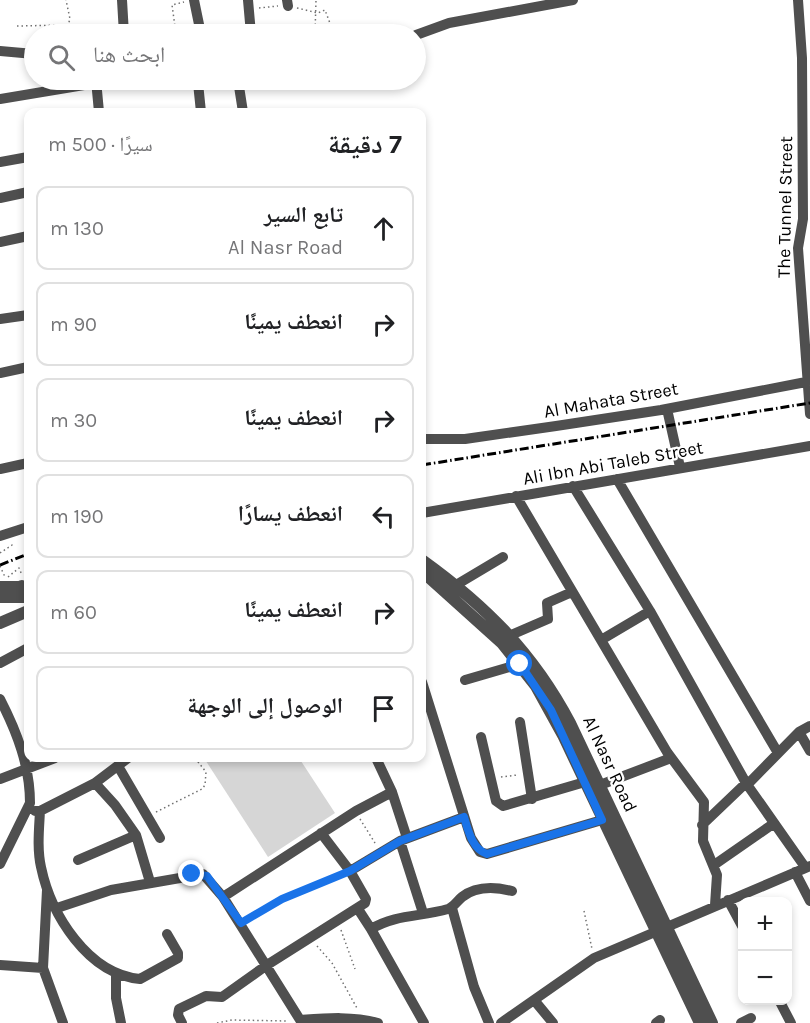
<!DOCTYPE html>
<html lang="ar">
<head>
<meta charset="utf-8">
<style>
	body { margin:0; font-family:Karla,"Noto Naskh Arabic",sans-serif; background:#f2f2f2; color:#202124; direction:rtl }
	.controls { position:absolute; right:18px; bottom:18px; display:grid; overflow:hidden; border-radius:12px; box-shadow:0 3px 9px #0003 }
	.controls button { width:54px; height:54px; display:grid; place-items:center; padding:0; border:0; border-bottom:2px solid #e0e0e0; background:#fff; color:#202124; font:30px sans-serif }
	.stop { position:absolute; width:18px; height:18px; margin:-14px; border:4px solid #1a73e8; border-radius:50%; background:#fff }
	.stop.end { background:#1a73e8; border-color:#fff; box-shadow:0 2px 6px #0008 }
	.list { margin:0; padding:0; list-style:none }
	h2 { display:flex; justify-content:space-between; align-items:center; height:78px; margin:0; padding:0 24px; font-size:26px }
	h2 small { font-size:20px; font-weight:400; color:#757577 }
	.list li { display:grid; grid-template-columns:39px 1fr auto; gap:18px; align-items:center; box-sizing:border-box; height:84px; margin:0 12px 12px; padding:0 12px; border:2px solid #e0e0e0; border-radius:12px }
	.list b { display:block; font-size:22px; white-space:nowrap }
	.list p { margin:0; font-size:20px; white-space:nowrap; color:#757577 }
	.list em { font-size:20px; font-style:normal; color:#757577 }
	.icon { flex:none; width:33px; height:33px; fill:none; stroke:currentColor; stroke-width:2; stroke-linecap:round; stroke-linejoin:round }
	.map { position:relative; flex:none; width:810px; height:1023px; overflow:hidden; direction:ltr }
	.search { position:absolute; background:#fff; box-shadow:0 3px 9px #0003; left:24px; top:24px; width:402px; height:66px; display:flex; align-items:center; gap:15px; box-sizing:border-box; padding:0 21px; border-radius:33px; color:#757577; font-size:22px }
	.panel { position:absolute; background:#fff; box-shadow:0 3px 9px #0003; left:24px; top:108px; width:402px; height:654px; border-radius:12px; direction:rtl }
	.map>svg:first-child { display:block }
	.green { fill:#d6d6d6 }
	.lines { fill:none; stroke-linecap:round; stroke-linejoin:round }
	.path { stroke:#717171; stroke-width:1.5; stroke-dasharray:1.5 3; stroke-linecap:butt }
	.minor { stroke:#4f4f4f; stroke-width:10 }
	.tertiary { stroke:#4f4f4f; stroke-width:12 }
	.rail { stroke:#000; stroke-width:3; stroke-dasharray:9 3 1.5 3; stroke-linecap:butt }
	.tertiary-bridge { stroke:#4f4f4f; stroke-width:12 }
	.route { stroke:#1a73e8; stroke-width:8 }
	.labels { text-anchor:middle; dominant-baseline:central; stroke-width:4.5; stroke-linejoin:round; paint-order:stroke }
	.street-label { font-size:18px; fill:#000; stroke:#fff }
</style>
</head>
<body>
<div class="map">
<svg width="810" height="1023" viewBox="0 0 810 1023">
	<rect width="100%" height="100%" fill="#fff"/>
	<path class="green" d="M204 758H299L335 813 268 857Z"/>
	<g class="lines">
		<path class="path" d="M259 8 278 6
			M297 8 318 13 325 10 334 34
			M17 26 68 25 70 19 66 0
			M176 34 172 5 184 2
			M315 34 316 0
			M0 553 12 545 11 543
			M0 566 5 577
			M8 577 19 568 22 575
			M501 777 517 775
			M156 812 202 789 205 785 206 772 195 758
			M360 819 375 843
			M584 911 592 949
			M248 919 282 899 341 874
			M341 930 355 969
			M317 946 332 963 358 1010
			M217 1023 232 1020 288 1021"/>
		<path class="minor" d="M122 0 124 34
			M194 0 201 34
			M248 0 251 34
			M287 0 288 6
			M798 0 802 58 803 219 798 248 810 414
			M416 35 449 23 573 0
			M0 51 34 54
			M96 80 99 112
			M169 80 198 83 209 80
			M238 80 243 112
			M198 83 201 112
			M0 99 96 83
			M0 162 28 157
			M0 198 28 192
			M0 242 28 236
			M0 319 28 315
			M0 373 28 367
			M667 409 680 467
			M422 439H465L556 426 661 410 806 382
			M0 469 28 463
			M617 479 778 753
			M573 486 650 611 746 783 805 867
			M516 496 667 752 704 802 703 841 717 875 715 905
			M422 513 810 446
			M0 536 28 527
			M456 585 503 557
			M511 635 548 619 547 603 572 592
			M601 640 650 611
			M0 663 28 648
			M465 680 520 664
			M422 682 471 838 480 852 487 854 602 820
			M0 699C17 732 30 766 30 803L0 864
			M520 722 532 799
			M799 732 810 751
			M481 737 496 801 503 806 585 782
			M118 766 160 838
			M0 779 55 758
			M95 783 115 805 136 835 150 882
			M600 785 671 758
			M747 785 799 732 810 726
			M392 792 407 838
			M35 811H40L95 783 128 758
			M40 811C39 830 37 849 41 867 51 915 88 974 140 979L178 958V953L167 934
			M702 825 746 783
			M400 841 423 913
			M78 860 136 835
			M714 865 773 824
			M350 871 400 841 464 817
			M795 872 810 901
			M223 897 356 811 392 792 376 758
			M728 900 742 926
			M57 908 111 890 203 874 223 897 302 1023
			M452 908 474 987 489 1023
			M358 909 371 929
			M0 965 43 968 63 1023
			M43 968 47 890
			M116 973V998L121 1023
			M534 1000 553 1023
			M779 1000 791 1023
			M301 1020C328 1018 352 1016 378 1023
			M182 1023 178 1015 179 1009 206 996 222 997 267 965 365 903 366 899 350 871 321 833
			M424 1023 371 929C396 914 421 917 448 909 454 907 457 901 462 897 476 886 496 887 512 891
			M501 1023 594 958 810 866
			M656 1023 660 1020
			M741 1023 751 1018"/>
		<path class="tertiary" d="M422 560C486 606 533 653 570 723L712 1023
			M422 571 502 643 536 686 563 735 700 1023
			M0 596 22 586
			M1 597H28
			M0 623 28 611"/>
		<path class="rail" d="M422 465 810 403
			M0 565 28 554"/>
		<path class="tertiary-bridge" d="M0 587H28"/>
	</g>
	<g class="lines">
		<path class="route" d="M192 874 207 876 241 923 282 899 350 871 400 841 464 817C468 830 472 849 487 854L602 820 551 710 520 664"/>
	</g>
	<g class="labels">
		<g class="street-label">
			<text transform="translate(785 207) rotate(-89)">The Tunnel Street</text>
			<text transform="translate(611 400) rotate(-10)">Al Mahata Street</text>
			<text transform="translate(613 463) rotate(-10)">Ali Ibn Abi Taleb Street</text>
			<text transform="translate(610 764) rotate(65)">Al Nasr Road</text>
		</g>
	</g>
</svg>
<div class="controls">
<button>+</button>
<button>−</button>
</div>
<div class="stop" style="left:520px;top:664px"></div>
<div class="stop end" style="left:192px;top:874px"></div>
<div class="search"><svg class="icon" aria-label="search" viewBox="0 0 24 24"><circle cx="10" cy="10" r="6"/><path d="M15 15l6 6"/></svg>ابحث هنا</div>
<section class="panel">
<h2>7 دقيقة<small>سيرًا · 500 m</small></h2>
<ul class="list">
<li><svg class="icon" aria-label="ahead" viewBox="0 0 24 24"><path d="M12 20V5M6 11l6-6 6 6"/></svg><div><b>تابع السير</b><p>Al Nasr Road</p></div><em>130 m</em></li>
<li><svg class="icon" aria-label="right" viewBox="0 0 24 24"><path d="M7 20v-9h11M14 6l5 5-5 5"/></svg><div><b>انعطف يمينًا</b></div><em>90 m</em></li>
<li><svg class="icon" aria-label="right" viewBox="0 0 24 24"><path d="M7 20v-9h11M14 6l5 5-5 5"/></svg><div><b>انعطف يمينًا</b></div><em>30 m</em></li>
<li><svg class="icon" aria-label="left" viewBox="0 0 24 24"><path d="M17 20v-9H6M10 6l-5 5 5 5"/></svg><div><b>انعطف يسارًا</b></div><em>190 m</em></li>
<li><svg class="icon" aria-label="right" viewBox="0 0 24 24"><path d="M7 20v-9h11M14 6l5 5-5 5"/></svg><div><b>انعطف يمينًا</b></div><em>60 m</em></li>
<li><svg class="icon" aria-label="arrive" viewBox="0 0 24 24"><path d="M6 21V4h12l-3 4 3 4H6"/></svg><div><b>الوصول إلى الوجهة</b></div></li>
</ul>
</section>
</div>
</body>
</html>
